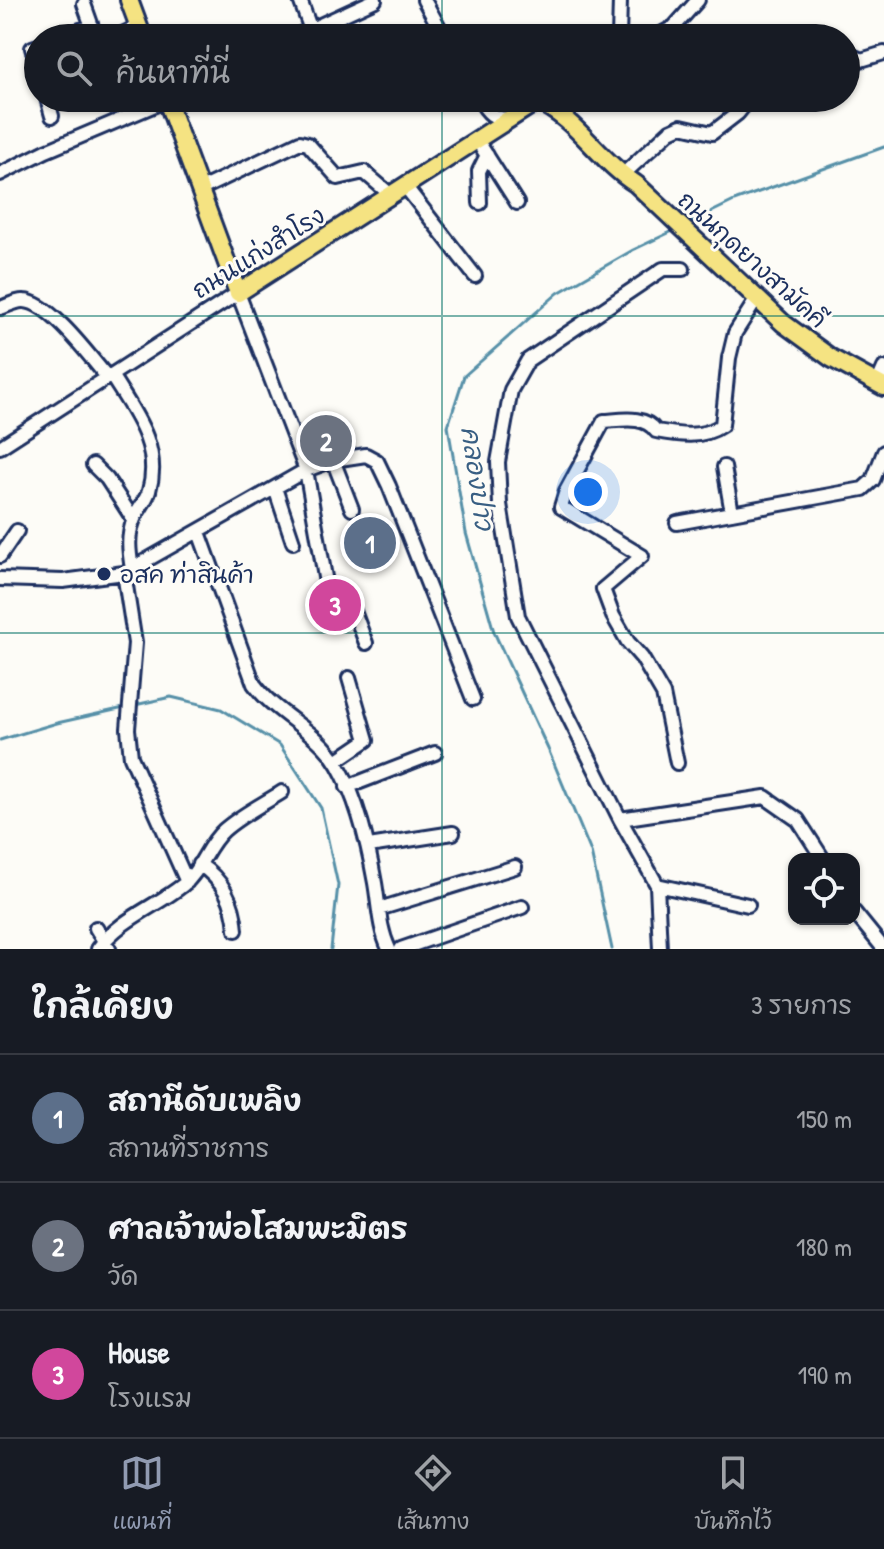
<!DOCTYPE html>
<html lang="th">
<head>
<meta charset="utf-8">
<style>
	body { margin:0; font-family:"Patrick Hand","Playpen Sans Thai",sans-serif; background:#20242c; color:#f1f3f6 }
	.controls { position:absolute; right:24px; bottom:24px; display:grid; overflow:hidden; border-radius:16px; box-shadow:0 2px 6px #0004 }
	.controls button { width:72px; height:72px; display:grid; place-items:center; padding:0; border:0; border-bottom:2px solid #363941; background:#171b24; color:#f1f3f6; font:40px sans-serif }
	.you { position:absolute; left:588px; top:492px; width:28px; height:28px; margin:-20px; border:6px solid #fff; border-radius:50%; background:#1a73e8; box-shadow:0 0 0 12px #1a73e833 }
	.badge { display:grid; place-items:center; width:52px; height:52px; border-radius:50%; background:#919bb2; color:#fff; font-size:26px; font-weight:700 }
	.pin { position:absolute; translate:-50% -50%; border:4px solid #fff; box-shadow:0 2px 8px #0006 }
	.list { margin:0; padding:0; list-style:none }
	h2 { display:flex; justify-content:space-between; align-items:center; height:104px; margin:0; padding:0 32px; font-size:34px }
	h2 small { font-size:26px; font-weight:400; color:#9ea1a6 }
	.list li { display:grid; grid-template-columns:52px 1fr auto; gap:24px; align-items:center; box-sizing:border-box; height:128px; padding:0 32px; border-top:2px solid #363941 }
	.list b { display:block; font-size:30px; white-space:nowrap }
	.list p { margin:0; font-size:26px; white-space:nowrap; color:#9ea1a6 }
	.list em { font-size:26px; font-style:normal; color:#9ea1a6 }
	.icon { flex:none; width:44px; height:44px; fill:none; stroke:currentColor; stroke-width:2; stroke-linecap:round; stroke-linejoin:round }
	.map { position:relative; flex:none; width:884px; height:949px; overflow:hidden }
	.search { position:absolute; background:#171b24; box-shadow:0 2px 6px #0004; left:24px; right:24px; top:24px; height:88px; display:flex; align-items:center; gap:20px; box-sizing:border-box; padding:0 28px; border-radius:44px; color:#9ea1a6; font-size:30px }
	.sheet { height:488px; background:#171b24 }
	nav { display:flex; justify-content:space-around; align-items:center; box-sizing:border-box; height:112px; border-top:2px solid #363941; background:#171b24; font-size:22px; color:#9ea1a6 }
	nav a { display:grid; justify-items:center; gap:4px }
	nav .on { color:#919bb2 }
	.map>svg:first-child { display:block }
	.lines { fill:none; stroke-linecap:round; stroke-linejoin:round }
	.stream { stroke:#5790a8; stroke-width:3 }
	.minor-casing { stroke:#1b2f5e; stroke-width:18 }
	.major-casing { stroke:#1b2f5e; stroke-width:22 }
	.minor { stroke:#fdfcf7; stroke-width:12 }
	.major { stroke:#f5e382; stroke-width:16 }
	.grid { fill:none; stroke:#0f766e; stroke-width:2; stroke-opacity:0.55 }
	.poi-dot { fill:#1b2f5e; stroke:#fdfcf7; stroke-width:3 }
	.labels { text-anchor:middle; dominant-baseline:central; stroke-width:6; stroke-linejoin:round; paint-order:stroke }
	.street-label { font-size:24px; fill:#1b2f5e; stroke:#fdfcf7 }
	.poi-label { font-size:24px; fill:#1b2f5e; stroke:#fdfcf7; text-anchor:start }
	.water-label { font-size:26px; font-style:italic; fill:#395f83; stroke:#fdfcf7 }
</style>
</head>
<body>
<div class="map">
<svg width="884" height="949" viewBox="0 0 884 949">
	<rect width="100%" height="100%" fill="#fdfcf7"/>
	<filter id="ink" filterUnits="userSpaceOnUse"><feTurbulence type="fractalNoise" baseFrequency=".0125" numOctaves="2"/><feDisplacementMap in="SourceGraphic" scale="16" xChannelSelector="R" yChannelSelector="G"/><feConvolveMatrix kernelMatrix="1 2 1 2 8 2 1 2 1" color-interpolation-filters="sRGB"/></filter>
	<g filter="url(#ink)">
		<g class="lines">
			<path class="stream" d="M687 224 734 201 884 147
				M135 705 171 697 221 709 280 745 321 808 338 885 331 949
				M0 740 57 723 124 708
				M612 949 591 852 548 749 494 632 466 533 448 426 464 376 558 293 633 250 677 229"/>
			<g class="minor-casing">
				<path id="minor" d="M300 0 311 30
					M424 0 445 38
					M84 4 96 38
					M59 38 91 26
					M114 38 139 26
					M292 38 375 0
					M619 38 620 0
					M654 38 674 27 698 0
					M38 46 32 48 38 67
					M846 53 861 60 884 53
					M47 98 52 116
					M479 98C487 113 493 120 511 118
					M477 140 517 203
					M629 169 670 131 681 126 712 133 738 113 750 98
					M0 174 46 151 167 100
					M405 186 475 276
					M199 190 300 142 308 144 338 178 364 172 391 195
					M480 203 479 171 487 155
					M0 308C7 306 17 300 24 301 50 302 91 358 107 377
					M111 375C133 411 162 446 149 491 146 501 138 509 134 519 127 536 129 551 132 569
					M877 384 884 368
					M0 447 238 293 306 470 331 611 352 606 366 643
					M333 460 352 509
					M93 465 107 479 133 519
					M724 467 732 513
					M275 488 293 542
					M677 523 863 489 873 480 884 452
					M199 532 254 684C277 716 318 730 338 765 358 800 368 844 375 883 379 906 379 928 389 949
					M0 556 17 531
					M124 573 135 643 128 729 131 757 187 882
					M0 579 63 581 124 573 306 470 333 460 366 455 377 461 389 486 473 699
					M336 761 367 740 349 678
					M677 763 663 694 642 658 628 642 613 616 603 589 642 556 561 507 566 491 604 421C622 420 645 415 656 431 679 435 702 439 722 425L729 358 735 333 756 300
					M347 787 435 753
					M620 819 765 797 798 820 823 859
					M369 846 453 833
					M199 864C223 880 234 901 236 930
					M657 885 748 905
					M379 909 515 867
					M854 912 884 949
					M96 928 109 949
					M98 949C121 918 154 908 183 885 201 871 206 846 224 830 241 815 263 804 282 792
					M401 949 522 907
					M660 949 657 885 620 819 518 616 500 504 498 462 511 390 528 360 663 269H683"/>
			</g>
			<g class="major-casing">
				<path id="major" d="M129 0 143 38
					M166 98 238 293 542 98
					M537 101C577 119 599 161 636 184L783 323 831 358 884 387"/>
			</g>
			<use href="#minor" class="minor"/>
			<use href="#major" class="major"/>
		</g>
	</g>
	<path class="grid" d="M442 0V38M442 98V949M0 316H884M0 633H884"/>
	<circle class="poi-dot" cx="104" cy="574" r="8"/>
	<g class="labels">
		<g class="street-label">
			<text transform="translate(258 252) rotate(-32)">ถนนแก่งสำโรง</text>
			<text transform="translate(753 259) rotate(42)">ถนนกุดยางสามัคคี</text>
		</g>
		<g class="poi-label">
			<text x="120" y="574">อสค ท่าสินค้า</text>
		</g>
		<g class="water-label">
			<text transform="translate(478 478) rotate(82)">คลองปาว</text>
		</g>
	</g>
</svg>
<div class="controls">
<button><svg class="icon" aria-label="locate" viewBox="0 0 24 24"><circle cx="12" cy="12" r="6"/><path d="M12 2v4M12 18v4M2 12h4M18 12h4"/></svg></button>
</div>
<div class="you"></div>
<div class="pin badge" style="left:370px;top:543px;background:#5c6f8a">1</div>
<div class="pin badge" style="left:326px;top:441px;background:#6b7280">2</div>
<div class="pin badge" style="left:335px;top:605px;background:#d1479c">3</div>
<div class="search"><svg class="icon" aria-label="search" viewBox="0 0 24 24"><circle cx="10" cy="10" r="6"/><path d="M15 15l6 6"/></svg>ค้นหาที่นี่</div>
</div>
<section class="sheet">
<h2>ใกล้เคียง<small>3 รายการ</small></h2>
<ul class="list">
<li><span class="badge" style="background:#5c6f8a">1</span><div><b>สถานีดับเพลิง</b><p>สถานที่ราชการ</p></div><em>150 m</em></li>
<li><span class="badge" style="background:#6b7280">2</span><div><b>ศาลเจ้าพ่อโสมพะมิตร</b><p>วัด</p></div><em>180 m</em></li>
<li><span class="badge" style="background:#d1479c">3</span><div><b>House</b><p>โรงแรม</p></div><em>190 m</em></li>
</ul>
</section>
<nav>
<a class="on"><svg class="icon" aria-label="map" viewBox="0 0 24 24"><path d="M3 6l6-2 6 2 6-2v14l-6 2-6-2-6 2zM9 4v14M15 6v14"/></svg>แผนที่</a>
<a><svg class="icon" aria-label="directions" viewBox="0 0 24 24"><path d="M12 3l9 9-9 9-9-9zM9 14v-3h6M13 9l2 2-2 2"/></svg>เส้นทาง</a>
<a><svg class="icon" aria-label="saved" viewBox="0 0 24 24"><path d="M7 4h10v16l-5-4-5 4z"/></svg>บันทึกไว้</a>
</nav>
</body>
</html>
